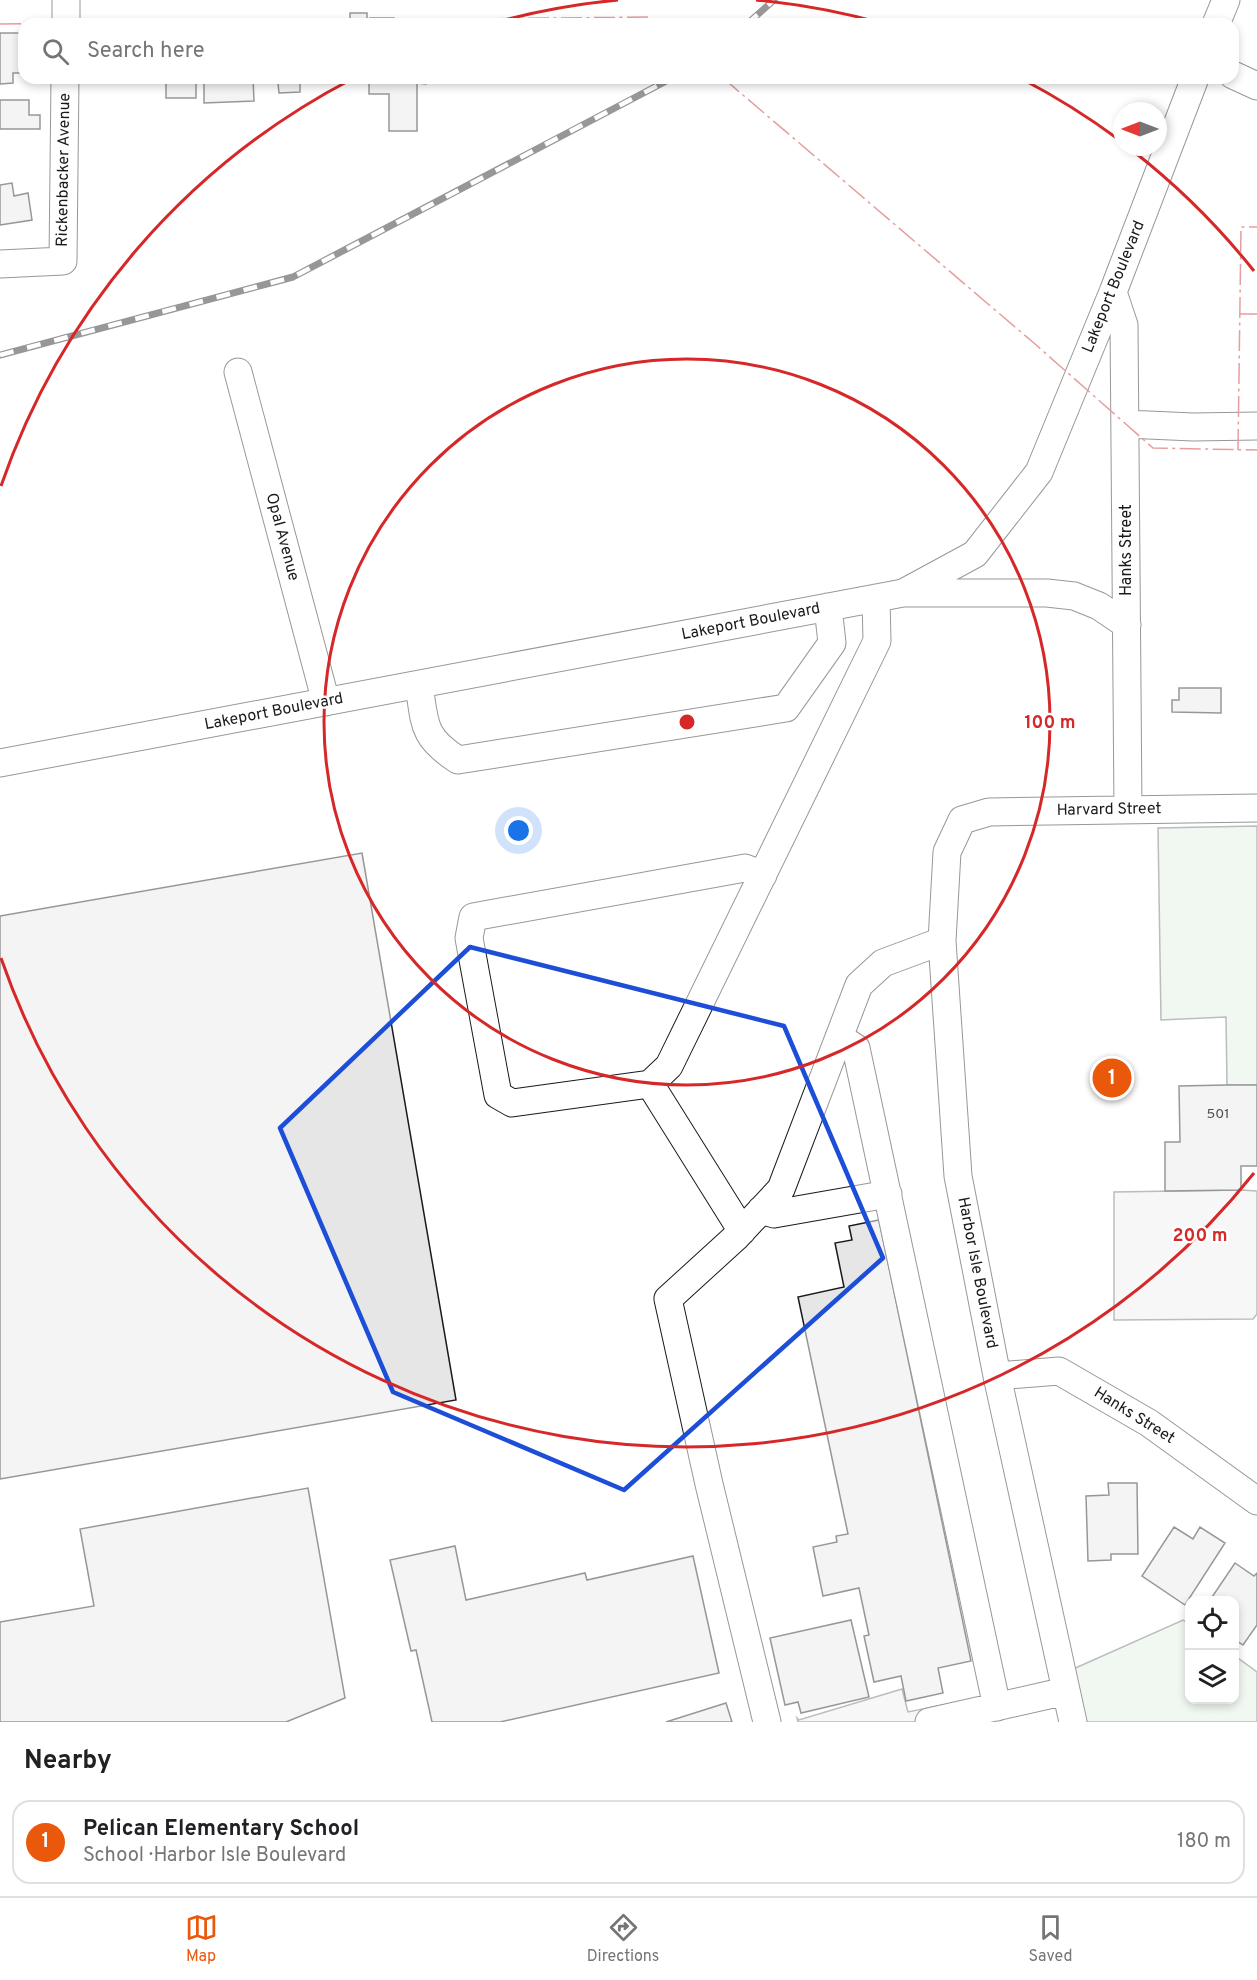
<!DOCTYPE html>
<html lang="en">
<head>
<meta charset="utf-8">
<style>
	body { margin:0; font-family:Overpass,sans-serif; background:#f2f2f2; color:#202124 }
	.controls { position:absolute; right:18px; bottom:18px; display:grid; overflow:hidden; border-radius:12px; box-shadow:0 3px 9px #0003 }
	.controls button { width:54px; height:54px; display:grid; place-items:center; padding:0; border:0; border-bottom:2px solid #e0e0e0; background:#fff; color:#202124; font:30px sans-serif }
	.compass { position:absolute; left:1113px; top:102px; width:54px; height:54px; border-radius:50%; background:#fff; box-shadow:0 3px 9px #0003; rotate:270deg }
	.you { position:absolute; left:519px; top:831px; width:21px; height:21px; margin:-15px; border:4px solid #fff; border-radius:50%; background:#1a73e8; box-shadow:0 0 0 9px #1a73e833 }
	.badge { display:grid; place-items:center; width:39px; height:39px; border-radius:50%; background:#ea580c; color:#fff; font-size:20px; font-weight:700 }
	.pin { position:absolute; translate:-50% -50%; border:3px solid #fff; box-shadow:0 2px 6px #0006 }
	.list { margin:0; padding:0; list-style:none }
	h2 { display:flex; justify-content:space-between; align-items:center; height:78px; margin:0; padding:0 24px; font-size:26px }
	h2 small { font-size:20px; font-weight:400; color:#757577 }
	.list li { display:grid; grid-template-columns:39px 1fr auto; gap:18px; align-items:center; box-sizing:border-box; height:84px; margin:0 12px 12px; padding:0 12px; border:2px solid #e0e0e0; border-radius:18px }
	.list b { display:block; font-size:22px; white-space:nowrap }
	.list p { margin:0; font-size:20px; white-space:nowrap; color:#757577 }
	.list em { font-size:20px; font-style:normal; color:#757577 }
	.icon { flex:none; width:33px; height:33px; fill:none; stroke:currentColor; stroke-width:2; stroke-linecap:round; stroke-linejoin:round }
	.map { position:relative; flex:none; width:1257px; height:1722px; overflow:hidden }
	.search { position:absolute; background:#fff; box-shadow:0 3px 9px #0003; left:18px; right:18px; top:18px; height:66px; display:flex; align-items:center; gap:15px; box-sizing:border-box; padding:0 21px; border-radius:18px; color:#757577; font-size:22px }
	.sheet { height:174px; background:#fff }
	nav { display:flex; justify-content:space-around; align-items:center; box-sizing:border-box; height:84px; border-top:2px solid #e0e0e0; background:#fff; font-size:16px; color:#757577 }
	nav a { display:grid; justify-items:center; gap:3px }
	nav .on { color:#ea580c }
	.map>svg:first-child { display:block }
	.green { fill:#e0efe3; stroke:#6a6a6a; stroke-width:1.5 }
	.parking { fill:#ededed; stroke:#6a6a6a; stroke-width:1.5 }
	.building { fill:#e6e6e6; stroke:#1a1a1a; stroke-width:1.5 }
	.lines { fill:none; stroke-linecap:round; stroke-linejoin:round }
	.minor-casing { stroke:#1a1a1a; stroke-width:29 }
	.minor { stroke:#fff; stroke-width:27 }
	.rail-casing { stroke:#1a1a1a; stroke-width:7 }
	.rail { stroke:#fff; stroke-width:4.5; stroke-dasharray:14; stroke-linecap:butt }
	.power { stroke:#c62828; stroke-width:1.5; stroke-dasharray:21 4.5 3 4.5; stroke-linecap:butt }
	.marked { fill:none; stroke:#1d4ed8; stroke-width:4.5; stroke-linejoin:round }
	.ring { fill:none; stroke:#d62828; stroke-width:3 }
	.labels { text-anchor:middle; dominant-baseline:central; stroke-width:4.5; stroke-linejoin:round; paint-order:stroke }
	.number-label { font-size:14px; fill:#4d4d4d }
	.street-label { font-size:16px; fill:#1a1a1a; stroke:#fff }
	.centre { fill:#d62828; stroke:#fff; stroke-width:3 }
	.ring-label { font-size:18px; text-anchor:middle; font-weight:bold; fill:#d62828; stroke:#fff; stroke-width:4.5; stroke-linejoin:round; paint-order:stroke }
</style>
</head>
<body>
<div class="map">
<svg width="1257" height="1722" viewBox="0 0 1257 1722">
	<rect width="100%" height="100%" fill="#fff"/>
	<path class="green" d="M1257 826V1085H1227L1226 1017 1161 1020 1158 828Z
		M1183 1620 1189 1624 1190 1700H1234L1235 1656 1257 1672V1722H1073L1062 1674Z"/>
	<path class="parking" d="M1241 1190 1257 1191V1314L1253 1319 1114 1320V1192Z
		M902 1689 908 1712 968 1700 973 1722H798L797 1718 799 1720Z"/>
	<path class="building" d="M350 13H367V24H350Z
		M370 18H394V24H369Z
		M0 33H21V73H13V83L0 84Z
		M166 78H196V98H166Z
		M204 78H253L254 101 204 103Z
		M266 78H300V92L279 93 278 83H266Z
		M369 78H426V84L417 83V131H389V94H369Z
		M0 100H29V115H40V129H0Z
		M12 183 14 196 28 193 32 220 0 225V185Z
		M1179 688H1221V713L1172 712V700H1179Z
		M362 853 456 1400 0 1479V916Z
		M1227 1085H1257V1166H1241V1190L1165 1191V1142H1180L1179 1086Z
		M879 1220 971 1661 938 1668 943 1693 906 1701 901 1676 874 1682 864 1636 869 1635 859 1588 823 1596 813 1547 837 1542 836 1536 848 1534 798 1297 844 1287 835 1243 852 1240 849 1226Z
		M1108 1483H1137L1138 1554H1111V1560L1088 1561 1086 1496 1109 1495Z
		M308 1488 345 1698 286 1722H0V1622L94 1606 80 1529Z
		M1174 1527 1193 1539 1200 1527 1225 1543 1185 1605 1142 1576Z
		M455 1546 466 1600 585 1573 587 1580 693 1556 719 1673 500 1722H432L416 1650 411 1651 390 1560Z
		M1235 1563 1254 1576 1257 1573V1625L1243 1645 1234 1639V1600H1210Z
		M851 1620 869 1697 801 1713 798 1702 785 1705 770 1638Z
		M726 1703 732 1722H666Z"/>
	<g class="lines">
		<g class="minor-casing">
			<path id="minor" d="M66 24V0
				M1216 24 1226 0
				M1233 75 1257 86
				M0 264 63 261 65 78
				M1113 292 1124 325 1128 810
				M238 372 326 702
				M1126 424 1193 427 1257 426
				M907 593H1047L1074 596 1099 606 1127 625
				M419 685C425 724 422 737 458 760L786 708 832 643 828 607
				M0 763 903 593 975 554 1039 472 1113 292 1195 78
				M763 875 745 868 473 917 469 938 498 1095 512 1103 650 1084 669 1066 877 641 876 598
				M839 1037 856 1048 997 1707
				M650 1084 742 1231
				M761 1210 774 1214 888 1194
				M997 1376 1059 1371 1149 1423 1257 1501
				M767 1722 709 1484 668 1299 736 1237 781 1189 859 985 883 963 942 941
				M929 1722 1066 1691
				M1073 1722 997 1376 958 1176 942 941 947 852 962 820 989 812 1257 808"/>
		</g>
		<use href="#minor" class="minor"/>
		<g class="rail-casing">
			<path id="rail" d="M747 24 774 0
				M0 355 293 277 672 78"/>
		</g>
		<use href="#rail" class="rail"/>
		<path class="power" d="M0 24 650 17 658 24
			M723 78 1035 344 1153 448 1257 450
			M1240 314H1257
			M1238 450 1241 227H1257"/>
	</g>
	<path d="M0 0H1257V1722H0ZM470 947 784 1026 883 1258 624 1490 393 1392 280 1128Z" fill="#fff" fill-opacity=".55" fill-rule="evenodd"/>
	<path class="marked" d="M470 947 784 1026 883 1258 624 1490 393 1392 280 1128Z"/>
	<g class="ring">
		<circle cx="687" cy="722" r="363"/>
		<path d="M1254 1173A725 725 0 0 1 1 958M1 486A725 725 0 0 1 352 79M493 23A725 725 0 0 1 618 0M756 0A725 725 0 0 1 881 23M1022 79A725 725 0 0 1 1118 139M1133 151A725 725 0 0 1 1254 271"/>
	</g>
	<g class="labels">
		<g class="number-label">
			<text x="1218" y="1114">501</text>
		</g>
		<g class="street-label">
			<text transform="translate(64 170) rotate(-89)">Rickenbacker Avenue</text>
			<text transform="translate(1114 287) rotate(-68)">Lakeport Boulevard</text>
			<text transform="translate(282 537) rotate(75)">Opal Avenue</text>
			<text transform="translate(1127 550) rotate(-90)">Hanks Street</text>
			<text transform="translate(751 622) rotate(-11)">Lakeport Boulevard</text>
			<text transform="translate(274 712) rotate(-11)">Lakeport Boulevard</text>
			<text transform="translate(1109 810) rotate(-1)">Harvard Street</text>
			<text transform="translate(977 1273) rotate(79)">Harbor Isle Boulevard</text>
			<text transform="translate(1134 1416) rotate(32)">Hanks Street</text>
		</g>
	</g>
	<circle cx="687" cy="722" r="9" class="centre"/>
	<g class="ring-label">
		<text x="1050" y="728">100 m</text>
		<text x="1200" y="1241">200 m</text>
	</g>
</svg>
<div class="controls">
<button><svg class="icon" aria-label="locate" viewBox="0 0 24 24"><circle cx="12" cy="12" r="6"/><path d="M12 2v4M12 18v4M2 12h4M18 12h4"/></svg></button>
<button><svg class="icon" aria-label="layers" viewBox="0 0 24 24"><path d="M12 4l9 5-9 5-9-5zM3 14l9 5 9-5"/></svg></button>
</div>
<svg class="compass" viewBox="-18 -18 36 36"><path d="M0-13l5 13h-10z" fill="#e53935"/><path d="M0 13l5-13h-10z" fill="#757577"/></svg>
<div class="you"></div>
<div class="pin badge" style="left:1112px;top:1078px">1</div>
<div class="search"><svg class="icon" aria-label="search" viewBox="0 0 24 24"><circle cx="10" cy="10" r="6"/><path d="M15 15l6 6"/></svg>Search here</div>
</div>
<section class="sheet">
<h2>Nearby<small></small></h2>
<ul class="list">
<li><span class="badge">1</span><div><b>Pelican Elementary School</b><p>School · Harbor Isle Boulevard</p></div><em>180 m</em></li>
</ul>
</section>
<nav>
<a class="on"><svg class="icon" aria-label="map" viewBox="0 0 24 24"><path d="M3 6l6-2 6 2 6-2v14l-6 2-6-2-6 2zM9 4v14M15 6v14"/></svg>Map</a>
<a><svg class="icon" aria-label="directions" viewBox="0 0 24 24"><path d="M12 3l9 9-9 9-9-9zM9 14v-3h6M13 9l2 2-2 2"/></svg>Directions</a>
<a><svg class="icon" aria-label="saved" viewBox="0 0 24 24"><path d="M7 4h10v16l-5-4-5 4z"/></svg>Saved</a>
</nav>
</body>
</html>
